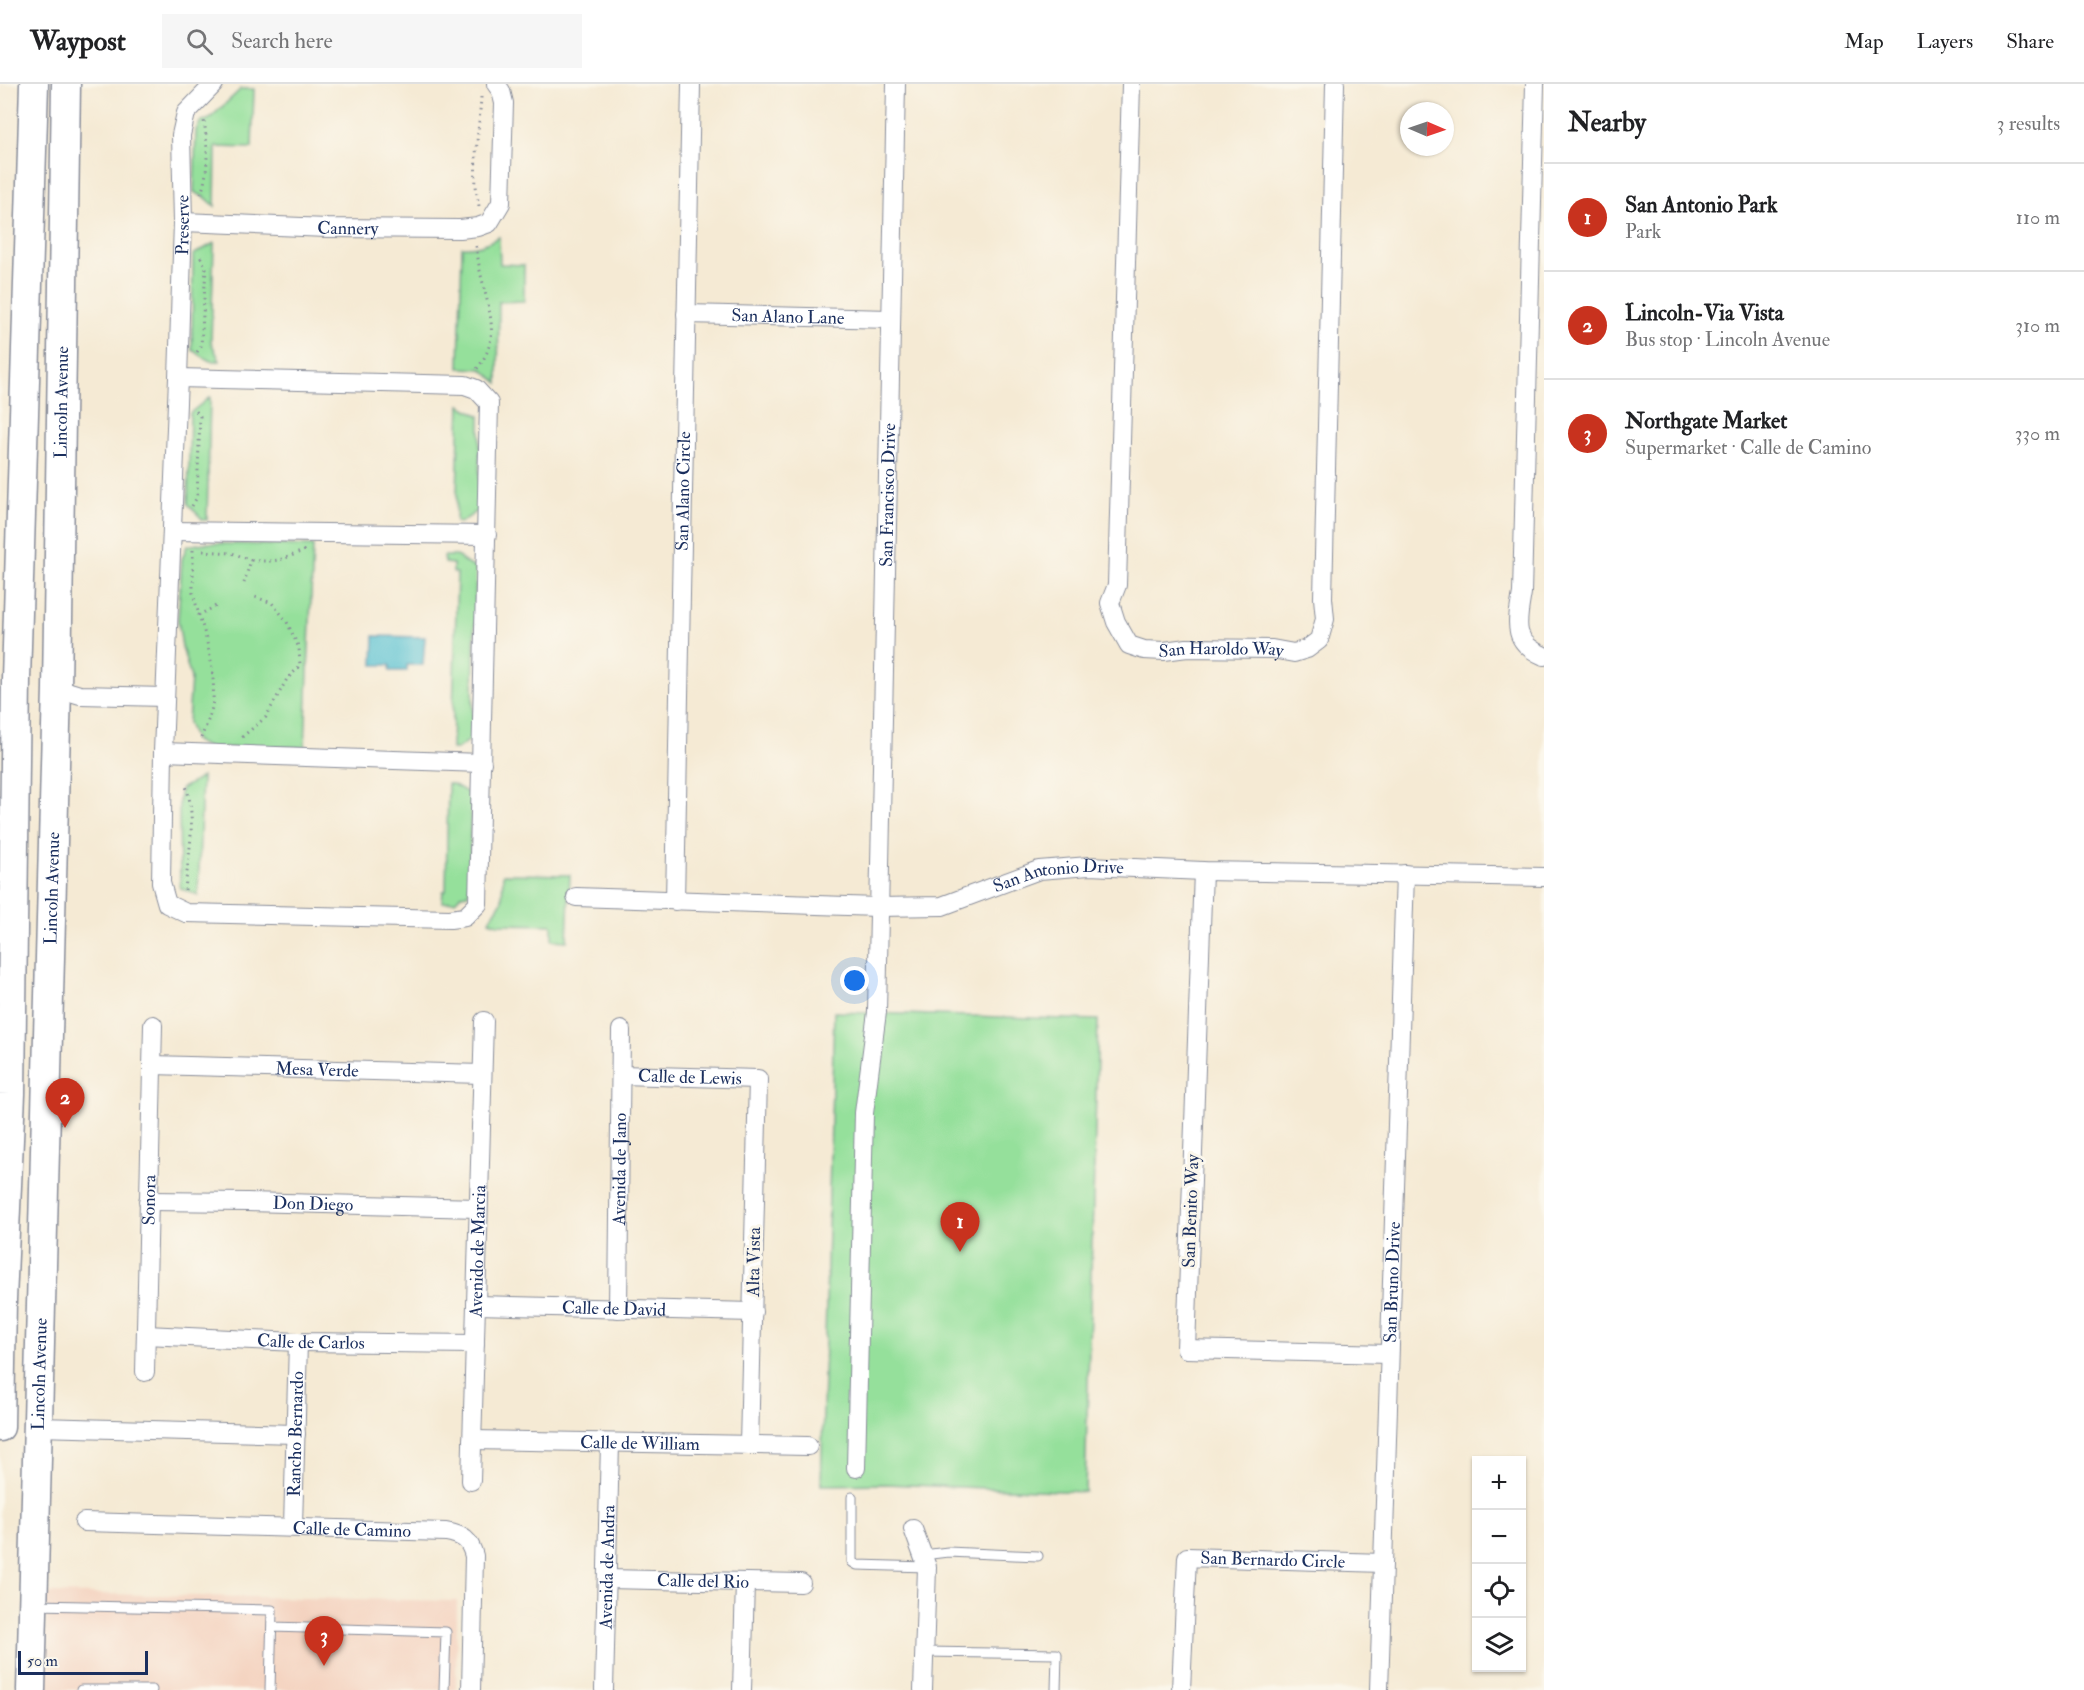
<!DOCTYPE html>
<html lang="en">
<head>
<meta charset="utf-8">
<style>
	body { margin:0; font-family:"IM FELL Double Pica",serif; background:#f6f6f6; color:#202124 }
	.controls { position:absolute; right:18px; bottom:18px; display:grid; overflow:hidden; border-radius:0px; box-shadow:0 2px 4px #0004 }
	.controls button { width:54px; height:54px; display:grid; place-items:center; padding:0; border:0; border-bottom:2px solid #e0e0e0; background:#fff; color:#202124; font:30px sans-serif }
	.compass { position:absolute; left:1400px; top:18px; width:54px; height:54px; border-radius:50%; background:#fff; box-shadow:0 2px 4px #0004; rotate:92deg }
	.scale { position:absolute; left:18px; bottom:15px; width:130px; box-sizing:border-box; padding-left:6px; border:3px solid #1b2f5e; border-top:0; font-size:16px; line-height:21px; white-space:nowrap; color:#1b2f5e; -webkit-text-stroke:4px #fbf7ec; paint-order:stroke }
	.you { position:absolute; left:855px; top:897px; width:21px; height:21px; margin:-15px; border:4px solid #fff; border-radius:50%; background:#1a73e8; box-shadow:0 0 0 9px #1a73e833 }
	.badge { display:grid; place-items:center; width:39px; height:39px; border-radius:50%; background:#c8321e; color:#fff; font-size:20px; font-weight:700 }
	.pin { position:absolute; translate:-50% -50px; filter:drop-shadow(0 2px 3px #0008) }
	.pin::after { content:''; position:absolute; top:32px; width:21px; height:18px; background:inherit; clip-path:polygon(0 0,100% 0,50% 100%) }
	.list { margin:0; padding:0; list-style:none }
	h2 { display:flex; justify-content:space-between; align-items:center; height:78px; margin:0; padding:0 24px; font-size:26px }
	h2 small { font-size:20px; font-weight:400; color:#757577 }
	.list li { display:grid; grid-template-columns:39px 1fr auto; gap:18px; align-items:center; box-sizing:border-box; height:108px; padding:0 24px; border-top:2px solid #e0e0e0 }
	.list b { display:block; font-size:22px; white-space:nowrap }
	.list p { margin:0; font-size:20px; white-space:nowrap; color:#757577 }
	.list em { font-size:20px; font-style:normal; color:#757577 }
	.icon { flex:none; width:33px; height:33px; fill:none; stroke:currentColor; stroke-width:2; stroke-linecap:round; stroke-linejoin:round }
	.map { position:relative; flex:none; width:1544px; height:1606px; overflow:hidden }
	header { display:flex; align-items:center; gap:36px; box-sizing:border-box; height:84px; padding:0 30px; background:#fff; border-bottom:2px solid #e0e0e0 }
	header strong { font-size:28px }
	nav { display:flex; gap:33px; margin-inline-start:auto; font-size:21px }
	.search { width:420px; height:54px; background:#f6f6f6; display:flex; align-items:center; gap:15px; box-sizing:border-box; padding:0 21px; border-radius:0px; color:#757577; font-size:22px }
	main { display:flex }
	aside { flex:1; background:#fff }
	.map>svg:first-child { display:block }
	.built { fill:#f4d3c0 }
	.green { fill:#95e09b; stroke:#58887c; stroke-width:1.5 }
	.water { fill:#55c0d0; stroke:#387897; stroke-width:1.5 }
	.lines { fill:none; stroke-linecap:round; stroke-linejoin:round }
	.service-casing { stroke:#888c99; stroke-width:11 }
	.minor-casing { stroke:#888c99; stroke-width:20 }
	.primary-casing { stroke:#888c99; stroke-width:31 }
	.path { stroke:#888c99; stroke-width:3; stroke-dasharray:1.5 4.5; stroke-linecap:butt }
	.service { stroke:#fff; stroke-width:9 }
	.minor { stroke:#fff; stroke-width:18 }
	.primary { stroke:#fff; stroke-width:28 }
	.labels { text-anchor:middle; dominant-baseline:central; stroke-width:6; stroke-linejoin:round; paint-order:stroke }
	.street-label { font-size:18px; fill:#1b2f5e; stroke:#fbf7ec }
</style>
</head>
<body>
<header>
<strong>Waypost</strong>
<div class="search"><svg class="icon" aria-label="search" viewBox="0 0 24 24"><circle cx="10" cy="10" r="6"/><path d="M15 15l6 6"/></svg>Search here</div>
<nav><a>Map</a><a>Layers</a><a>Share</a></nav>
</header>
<main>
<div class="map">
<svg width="1544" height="1606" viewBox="0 0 1544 1606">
	<rect width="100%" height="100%" fill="#fbf7ec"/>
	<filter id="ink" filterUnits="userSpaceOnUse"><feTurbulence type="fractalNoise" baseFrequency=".0167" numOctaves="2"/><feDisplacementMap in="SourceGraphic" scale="12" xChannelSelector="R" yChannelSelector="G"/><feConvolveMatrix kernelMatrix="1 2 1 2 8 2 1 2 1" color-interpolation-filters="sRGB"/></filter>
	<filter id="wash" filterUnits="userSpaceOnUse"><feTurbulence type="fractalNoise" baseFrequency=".008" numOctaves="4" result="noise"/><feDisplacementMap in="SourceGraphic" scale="24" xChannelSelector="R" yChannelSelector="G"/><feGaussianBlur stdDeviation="1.35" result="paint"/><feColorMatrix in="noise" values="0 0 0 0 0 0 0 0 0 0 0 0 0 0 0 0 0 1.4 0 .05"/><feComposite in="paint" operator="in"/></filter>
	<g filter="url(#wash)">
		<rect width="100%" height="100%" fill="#f5ead4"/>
		<path class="built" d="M47 1509 457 1517 456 1606H44Z"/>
		<path class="green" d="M241 5H254L252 64 216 63 215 122 206 114 194 108 196 46 201 37 208 36Z
			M499 153 500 180 524 181V217L499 218 498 299 482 285 459 284 462 163C477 164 486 160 499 153Z
			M214 159 211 258 220 277H210L192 266 193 171Z
			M210 313 207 436H203L188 420 190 329Z
			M460 321 480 332 479 426 460 439 456 438Z
			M204 459 313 462 305 663 209 664 195 657 188 639 191 594 182 563 178 536 182 475 187 462Z
			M444 472H457L467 480 476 484 472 654 457 665H452L457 489 453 488V480L445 479Z
			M202 693 198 811 180 804 179 716 181 705Z
			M448 700H453L470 710 471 713 469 804 468 810 461 811 455 817 442 818 443 807H446Z
			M503 790 570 791 567 857 552 856V841L498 840 489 837 502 817Z
			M834 928 1098 936 1085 1408 885 1400 821 1401Z"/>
		<path class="water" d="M374 552 425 553 423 581H407V587H390V581H373Z"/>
	</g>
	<g filter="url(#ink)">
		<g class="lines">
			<g class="service-casing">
				<path id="service" d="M852 1413V1478L857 1481 927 1483
					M923 1471 948 1468 1038 1472
					M36 1521 272 1526 270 1606
					M272 1543 446 1548 444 1606
					M924 1568 1057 1570 1056 1606
					M81 1606H152"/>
			</g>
			<g class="minor-casing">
				<g id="minor">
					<path id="s1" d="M1131 0 1117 501 1110 519 1116 538 1129 561 1144 566 1164 567 1187 564 1272 565 1294 569 1307 565 1319 556 1325 535 1323 514 1335 0"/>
					<path d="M1535 0 1522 509C1517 539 1511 558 1544 572"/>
					<path id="s2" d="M183 138 327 144 460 145 478 143 489 139 501 119 504 19 501 7 496 0"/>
					<path id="s3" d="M686 230 891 235"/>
					<path d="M178 294 465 301 476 305 489 319 478 820 465 833 450 835 186 829 167 820 161 799 163 668Z"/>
					<path id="s4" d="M178 294 183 138 181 51 186 29 214 0"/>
					<path d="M172 447 487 451"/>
					<path d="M57 604 80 611 165 613"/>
					<path d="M163 668 482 679"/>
					<path d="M1203 787 1186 1265 1389 1270"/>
					<path id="s5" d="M576 813 878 823 942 822 1039 786 1089 782 1203 787 1544 793"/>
					<path id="s6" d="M675 817 691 0"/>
					<path id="s7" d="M152 981 482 990"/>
					<path id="s8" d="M621 991 758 995 749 1361"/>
					<path id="s9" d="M148 1117 247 1118 478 1124"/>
					<path id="s10" d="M476 1221 753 1228"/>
					<path id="s11" d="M618 1225 621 946"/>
					<path id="s12" d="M146 1251 298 1258 475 1260"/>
					<path id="s13" d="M145 1288 153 941"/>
					<path d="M38 1343 296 1350"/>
					<path id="s14" d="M472 1356 808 1362"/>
					<path id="s15" d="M856 1384 864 1029 877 928 896 0"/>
					<path id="s16" d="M471 1397 484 937"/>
					<path id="s17" d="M84 1438 446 1448C463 1451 470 1456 474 1472L471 1606"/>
					<path id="s18" d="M293 1442 298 1258"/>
					<path d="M913 1445 927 1483 923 1606"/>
					<path id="s19" d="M607 1495 801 1499"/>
					<path id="s20" d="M604 1606 610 1359"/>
					<path d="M742 1606 745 1498"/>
					<path id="s21" d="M1181 1606 1187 1473 1383 1479"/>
					<path id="s22" d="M1379 1606 1405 790"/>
				</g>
			</g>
			<g class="primary-casing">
				<g id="primary">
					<path d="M0 1343 2 1216 11 1010 16 595 34 0"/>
					<path id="s23" d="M31 1606 57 604 66 0"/>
				</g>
			</g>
			<path class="path" d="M201 110C209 87 208 61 204 37
				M479 122C471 86 479 49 481 13
				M476 162C478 173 479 185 482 195 490 231 501 255 476 286
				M197 268 201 262 206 184 200 172
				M192 422 197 413 200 332 194 325
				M193 466V509L199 531
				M203 467 232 469 251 476 244 499
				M251 476C276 479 282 476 305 466
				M242 653 266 633 287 595 300 582 299 564 286 536 272 519 252 512
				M201 654C205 644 210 633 212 623 217 593 208 559 199 531L216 522
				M185 806C188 773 197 735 186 702"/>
			<use href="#service" class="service"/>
			<use href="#minor" class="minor"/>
			<use href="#primary" class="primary"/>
		</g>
	</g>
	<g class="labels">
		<g class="street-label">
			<text stroke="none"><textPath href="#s4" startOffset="153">Preserve</textPath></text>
			<text stroke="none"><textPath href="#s2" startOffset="165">Cannery</textPath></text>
			<text stroke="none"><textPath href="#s3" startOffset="102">San Alano Lane</textPath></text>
			<text stroke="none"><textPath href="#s23" startOffset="1288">Lincoln Avenue</textPath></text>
			<text stroke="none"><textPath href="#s6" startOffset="410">San Alano Circle</textPath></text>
			<text stroke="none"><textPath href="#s15" startOffset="974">San Francisco Drive</textPath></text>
			<text stroke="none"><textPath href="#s1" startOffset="660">San Haroldo Way</textPath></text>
			<text stroke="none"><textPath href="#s5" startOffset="488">San Antonio Drive</textPath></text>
			<text stroke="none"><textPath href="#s23" startOffset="802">Lincoln Avenue</textPath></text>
			<text stroke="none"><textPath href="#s7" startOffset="165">Mesa Verde</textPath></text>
			<text stroke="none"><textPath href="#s8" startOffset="69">Calle de Lewis</textPath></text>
			<text stroke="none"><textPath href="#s11" startOffset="140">Avenida de Jano</textPath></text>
			<text stroke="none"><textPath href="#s13" startOffset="172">Sonora</textPath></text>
			<text stroke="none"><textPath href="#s9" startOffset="165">Don Diego</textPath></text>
			<text transform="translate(1191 1127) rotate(-88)">San Benito Way</text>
			<text stroke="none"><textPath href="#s16" startOffset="230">Avenido de Marcia</textPath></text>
			<text transform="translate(754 1178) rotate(-89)">Alta Vista</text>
			<text stroke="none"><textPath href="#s22" startOffset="408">San Bruno Drive</textPath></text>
			<text stroke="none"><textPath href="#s10" startOffset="138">Calle de David</textPath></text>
			<text stroke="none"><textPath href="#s12" startOffset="165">Calle de Carlos</textPath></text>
			<text stroke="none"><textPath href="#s23" startOffset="316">Lincoln Avenue</textPath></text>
			<text stroke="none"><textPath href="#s18" startOffset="92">Rancho Bernardo</textPath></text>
			<text stroke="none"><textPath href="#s14" startOffset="168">Calle de William</textPath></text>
			<text stroke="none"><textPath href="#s17" startOffset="268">Calle de Camino</textPath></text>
			<text stroke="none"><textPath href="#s21" startOffset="219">San Bernardo Circle</textPath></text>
			<text stroke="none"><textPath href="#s20" startOffset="123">Avenida de Andra</textPath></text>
			<text stroke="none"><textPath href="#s19" startOffset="96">Calle del Rio</textPath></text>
		</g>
	</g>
</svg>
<div class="controls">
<button>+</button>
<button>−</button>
<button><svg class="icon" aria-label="locate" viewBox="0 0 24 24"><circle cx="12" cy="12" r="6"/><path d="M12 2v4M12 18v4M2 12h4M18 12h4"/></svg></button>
<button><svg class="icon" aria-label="layers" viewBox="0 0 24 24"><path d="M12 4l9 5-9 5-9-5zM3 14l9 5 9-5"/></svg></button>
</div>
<svg class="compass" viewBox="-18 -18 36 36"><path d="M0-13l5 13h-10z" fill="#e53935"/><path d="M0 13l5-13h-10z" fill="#757577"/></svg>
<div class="scale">50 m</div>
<div class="you"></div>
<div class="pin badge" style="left:960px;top:1168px">1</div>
<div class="pin badge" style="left:65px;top:1044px">2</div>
<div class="pin badge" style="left:324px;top:1582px">3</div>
</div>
<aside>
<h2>Nearby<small>3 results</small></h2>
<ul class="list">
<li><span class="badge">1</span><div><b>San Antonio Park</b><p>Park</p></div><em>110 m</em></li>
<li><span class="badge">2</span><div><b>Lincoln-Via Vista</b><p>Bus stop · Lincoln Avenue</p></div><em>310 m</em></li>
<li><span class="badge">3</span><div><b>Northgate Market</b><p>Supermarket · Calle de Camino</p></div><em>330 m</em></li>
</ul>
</aside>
</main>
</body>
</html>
